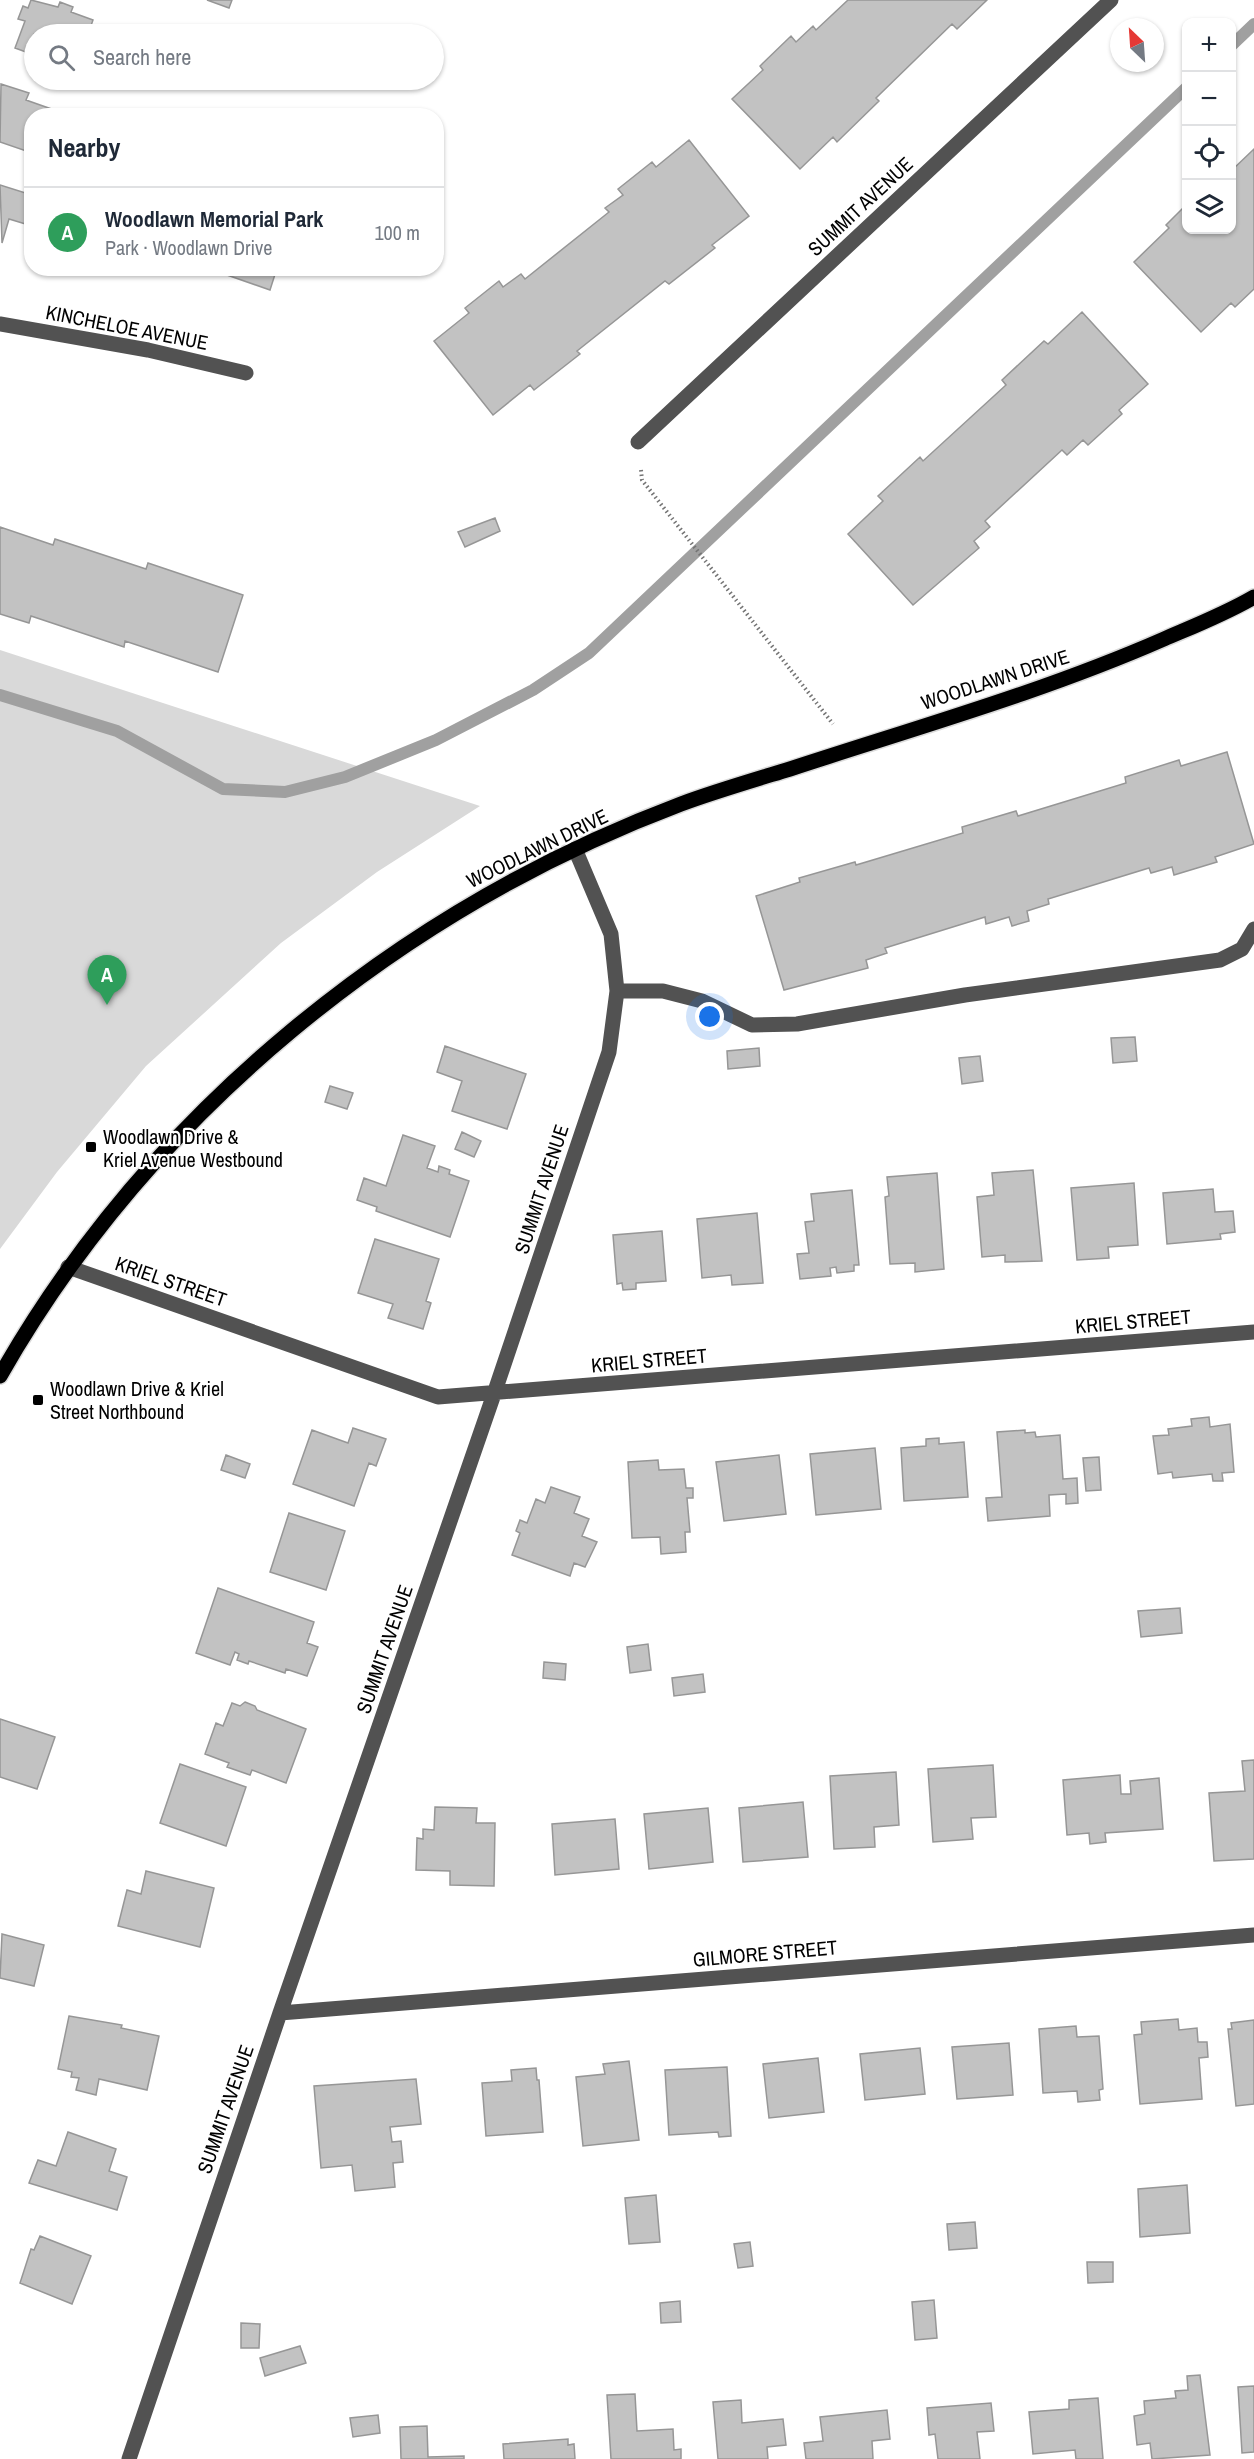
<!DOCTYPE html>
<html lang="en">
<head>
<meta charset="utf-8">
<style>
	body { margin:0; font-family:"Archivo Narrow",sans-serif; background:#f2f2f3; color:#1f2937 }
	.controls { position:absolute; right:18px; top:18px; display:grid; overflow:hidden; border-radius:12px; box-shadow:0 2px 4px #0004 }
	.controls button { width:54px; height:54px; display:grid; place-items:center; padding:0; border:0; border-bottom:2px solid #e0e1e3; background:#fff; color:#1f2937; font:30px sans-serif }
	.compass { position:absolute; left:1110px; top:18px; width:54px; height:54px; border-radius:50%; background:#fff; box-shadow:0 2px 4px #0004; rotate:335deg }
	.you { position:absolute; left:710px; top:1017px; width:21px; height:21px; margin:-15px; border:4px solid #fff; border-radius:50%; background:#1a73e8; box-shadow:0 0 0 9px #1a73e833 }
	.badge { display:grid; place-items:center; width:39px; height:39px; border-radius:50%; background:#b45309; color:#fff; font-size:20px; font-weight:700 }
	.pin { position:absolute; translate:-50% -50px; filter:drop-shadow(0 2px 3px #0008) }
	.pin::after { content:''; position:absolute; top:32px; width:21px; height:18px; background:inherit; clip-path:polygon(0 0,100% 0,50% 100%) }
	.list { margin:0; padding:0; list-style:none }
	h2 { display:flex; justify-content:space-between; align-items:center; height:78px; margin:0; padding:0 24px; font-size:26px }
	h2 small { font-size:20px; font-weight:400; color:#747a83 }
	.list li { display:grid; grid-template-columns:39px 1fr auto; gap:18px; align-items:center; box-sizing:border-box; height:90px; padding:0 24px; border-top:2px solid #e0e1e3 }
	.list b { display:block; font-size:22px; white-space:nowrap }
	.list p { margin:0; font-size:20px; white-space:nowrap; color:#747a83 }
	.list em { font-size:20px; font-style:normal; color:#747a83 }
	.icon { flex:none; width:33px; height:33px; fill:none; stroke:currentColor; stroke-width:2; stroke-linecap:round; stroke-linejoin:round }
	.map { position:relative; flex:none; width:1254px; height:2459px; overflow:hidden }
	.search { position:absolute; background:#fff; box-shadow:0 2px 4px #0004; left:24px; top:24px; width:420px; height:66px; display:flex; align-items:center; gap:15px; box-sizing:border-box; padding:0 21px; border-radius:33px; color:#747a83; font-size:22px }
	.panel { position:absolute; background:#fff; box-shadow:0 2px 4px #0004; left:24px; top:108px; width:420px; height:168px; border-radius:24px }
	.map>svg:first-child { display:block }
	.green { fill:#d9d9d9 }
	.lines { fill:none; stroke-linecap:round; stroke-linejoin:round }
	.stream { stroke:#a0a0a0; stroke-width:12 }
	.building { fill:#c2c2c2; stroke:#969696; stroke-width:1.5 }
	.major-casing { stroke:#dbdbdb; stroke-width:18 }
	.path { stroke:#747474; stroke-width:4; stroke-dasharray:1.5 3; stroke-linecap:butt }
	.minor { stroke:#525252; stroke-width:15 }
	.major { stroke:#000; stroke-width:15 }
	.poi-dot { fill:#000; stroke:#fff; stroke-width:2 }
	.labels { text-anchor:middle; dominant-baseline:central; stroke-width:4.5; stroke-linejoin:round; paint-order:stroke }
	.street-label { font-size:20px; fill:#000; stroke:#fff }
	.poi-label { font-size:20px; fill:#000; stroke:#fff; text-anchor:start }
</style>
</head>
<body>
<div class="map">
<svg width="1254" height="2459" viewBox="0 0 1254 2459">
	<rect width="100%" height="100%" fill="#fff"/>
	<path class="green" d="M0 650 480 806 377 872 281 943 146 1066 57 1172 0 1249Z"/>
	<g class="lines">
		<path class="stream" d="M1232 45 1254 24
			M0 695 117 731 223 789 285 792 345 777 436 740 533 690 589 653 1186 88"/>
	</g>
	<path class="building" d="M31 0 58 7 60 2 73 7 71 12 93 20 88 34H34V55L15 48 25 21 18 19 23 6 28 8Z
		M207 0H232L229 8Z
		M848 0H987L957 29 952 24 876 98 879 101 837 142 833 137 800 169 732 99 763 70 760 66 791 36 796 42 813 26 816 30Z
		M1 84 29 93 26 100 60 112 58 116H32V153L0 142Z
		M689 140 749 216 712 245 715 248 669 284 665 281 577 351 580 354 534 390 530 385 493 415 434 341 469 313 465 308 499 281 503 287 521 274 525 279 609 212 605 208 623 195 618 189 652 162 656 167Z
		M1254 149V289L1235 307 1231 303 1201 332 1134 262 1169 228 1166 225 1186 205V230H1232V170Z
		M0 185 32 195V226L9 219 2 243Z
		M207 268H277L270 290Z
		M1082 312 1148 384 1119 410 1122 414 1088 445 1083 440 1067 455 1062 450 985 521 990 527 974 541 979 548 913 605 848 534 883 501 878 496 920 457 923 461 1006 385 1002 380 1044 341 1048 344Z
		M495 518 500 531 465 547 458 532Z
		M0 527 53 545 55 539 146 569 148 563 243 595 218 672 125 641 124 647 31 616 29 623 0 614Z
		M1227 752 1254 844 1215 857 1217 862 1174 875 1172 867 1151 873 1149 868 1048 899 1049 904 1027 911 1029 921 1012 926 1009 917 986 924 985 917 885 948 887 953 866 960 868 968 784 990 756 896 800 882 799 878 855 862 856 865 963 833 962 827 1016 811 1018 816 1126 783 1125 777 1179 760 1181 766Z
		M1135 1037 1137 1061 1113 1063 1111 1038Z
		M445 1046 526 1074 507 1129 452 1111 462 1081 437 1072Z
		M759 1048 760 1066 728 1069 727 1051Z
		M980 1056 983 1081 962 1084 959 1058Z
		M330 1086 353 1093 347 1109 325 1102Z
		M462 1132 481 1141 474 1157 455 1149Z
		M403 1135 435 1146 427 1168 438 1172 439 1166 450 1170 449 1174 469 1181 450 1237 376 1211 377 1207 357 1200 364 1178 386 1186Z
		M1033 1170 1042 1261 1005 1262V1255L982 1257 977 1197 994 1195 992 1173Z
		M937 1173 944 1269 915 1272V1263L890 1264 885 1197 889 1196 887 1177Z
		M1134 1183 1138 1245 1108 1247 1109 1258 1077 1260 1071 1188Z
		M1213 1189 1215 1212 1233 1211 1235 1232 1220 1234 1221 1239 1167 1244 1163 1193Z
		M852 1190 859 1265H854V1271L837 1273 836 1267 830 1268 831 1276 800 1279 797 1254 809 1253 805 1222 814 1221 811 1194Z
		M757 1213 763 1283 732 1285 731 1275 702 1278 697 1219Z
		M662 1231 666 1281 636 1283V1289L623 1290 622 1283 617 1284 613 1235Z
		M375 1239 439 1259 426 1301 431 1303 423 1329 388 1318 393 1304 358 1293Z
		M1209 1417 1210 1427 1230 1424 1234 1472 1222 1473 1223 1481H1213L1212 1474 1173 1478 1172 1472 1158 1474 1153 1436 1169 1435 1168 1429 1192 1426 1191 1419Z
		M353 1428 386 1439 376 1466 369 1463 354 1506 293 1484 312 1430 348 1443Z
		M1025 1430V1433L1035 1432 1036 1437 1060 1435 1063 1479 1077 1478 1078 1503 1066 1504V1494L1049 1495 1050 1516 988 1521 986 1498 1002 1497 997 1432Z
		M939 1438V1444L964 1442 968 1497 904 1501 901 1448 926 1446V1439Z
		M875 1448 881 1509 816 1515 810 1454Z
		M226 1455 250 1464 245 1478 221 1470Z
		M779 1455 786 1514 724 1521 716 1462Z
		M1099 1457 1101 1490 1086 1491 1083 1458Z
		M658 1460 659 1470 684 1469 686 1488H693V1498H687L690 1532H685L686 1552 661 1554 660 1537 632 1538 628 1462Z
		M551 1487 580 1497 574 1513 589 1519 582 1536 597 1542 585 1567 574 1563 570 1576 512 1555 520 1533 516 1531 520 1520 527 1523 536 1499 545 1503Z
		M289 1513 345 1531 326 1590 270 1572Z
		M218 1588 314 1622 307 1643 318 1647 307 1676 286 1669 285 1673 249 1661 248 1664 237 1660 239 1654 235 1652 230 1665 196 1653Z
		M1180 1608 1182 1633 1141 1637 1138 1611Z
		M648 1644 651 1670 630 1673 627 1647Z
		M544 1662 566 1664 565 1680 543 1678Z
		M703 1674 705 1692 674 1696 672 1678Z
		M245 1702 255 1706 257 1710 306 1729 286 1783 252 1770 250 1775 227 1767 229 1763 205 1754 216 1723 223 1726 232 1703 240 1706Z
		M0 1719 55 1737 37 1789 0 1777Z
		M1254 1760V1859L1214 1861 1209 1793 1245 1791 1242 1761Z
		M180 1764 246 1787 226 1846 160 1823Z
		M993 1765 996 1817 971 1818 973 1839 933 1842 928 1769Z
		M896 1772 899 1825 874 1827 875 1847 834 1849 830 1776Z
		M1120 1775 1121 1794H1131L1130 1781 1159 1778 1163 1829 1105 1833 1106 1842 1090 1844 1089 1833 1067 1835 1063 1780Z
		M803 1802 808 1857 743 1862 739 1808Z
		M435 1807 477 1808 476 1823H495L494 1886 450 1885V1871L416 1870 417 1838 423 1839V1829L434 1830Z
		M708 1808 713 1862 649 1869 644 1814Z
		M615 1819 619 1869 555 1875 552 1824Z
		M146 1871 214 1888 200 1947 118 1926 127 1890 141 1894Z
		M2 1934 44 1945 34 1986 0 1978Z
		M69 2016 122 2025 121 2028 159 2036 147 2090 99 2079 96 2095 76 2090 79 2078 71 2077 72 2072 58 2069Z
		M1178 2019 1179 2030 1197 2028 1198 2042H1207L1208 2057 1199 2058 1202 2099 1140 2104 1134 2035 1142 2034 1141 2022Z
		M1254 2020V2104L1236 2106 1228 2029H1232L1231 2023Z
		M1076 2026 1077 2037 1099 2036 1103 2089 1099 2090 1100 2100 1078 2102 1077 2091 1043 2093 1039 2029Z
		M1009 2043 1013 2095 957 2099 952 2047Z
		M920 2048 925 2094 865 2100 860 2054Z
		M818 2058 824 2112 769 2118 763 2064Z
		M629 2061 639 2140 583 2146 576 2077 605 2074 603 2064Z
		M727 2067 731 2136 719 2137 718 2132 669 2135 665 2070Z
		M536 2068 537 2080H539L543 2132 486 2136 482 2083 512 2081 511 2070Z
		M416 2079 421 2124 390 2127 392 2142 401 2141 403 2162 393 2163 395 2187 355 2191 352 2165 321 2168 314 2086Z
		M68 2132 116 2149 109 2171 127 2177 117 2210 29 2183 38 2160 56 2166Z
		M1187 2185 1190 2233 1140 2237 1138 2189Z
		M656 2195 660 2242 629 2244 625 2198Z
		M975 2222 977 2248 949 2250 947 2224Z
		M40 2236 91 2256 72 2304 20 2283 31 2249 34 2250Z
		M750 2242 753 2266 738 2268 734 2244Z
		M1087 2262H1113V2282L1088 2283Z
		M934 2300 937 2338 915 2340 912 2302Z
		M680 2301 681 2322 661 2323 660 2303Z
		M241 2323 260 2324 259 2348H241Z
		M300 2346 306 2363 265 2376 260 2358Z
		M1200 2375 1210 2455 1152 2459 1150 2443 1137 2445 1134 2416 1145 2414 1144 2401 1176 2398 1175 2391 1188 2390 1187 2376Z
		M1254 2386V2452L1242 2453 1238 2387Z
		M635 2394 637 2431 673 2429 674 2450 681 2449V2459H611L607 2395Z
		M1098 2398 1103 2459H1076L1075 2450 1033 2454 1029 2412 1069 2409V2400Z
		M741 2400 742 2423 783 2419 786 2445 767 2447 768 2459H718L713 2402Z
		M991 2403 994 2431 977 2432 980 2459H938L935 2434 929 2435 927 2408Z
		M887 2410 890 2439 872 2441 873 2459H806L804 2443 823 2441 820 2417Z
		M378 2415 380 2433 353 2437 350 2418Z
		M427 2426 428 2457 464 2456V2459H401L400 2427Z
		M568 2439V2445L574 2444 575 2459H504L503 2444Z"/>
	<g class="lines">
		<g class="major-casing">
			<path id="major" d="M0 1376C149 1114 399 910 681 804 716 791 754 780 790 769 915 728 1043 692 1164 639 1194 626 1225 614 1254 597"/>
		</g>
		<path class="path" d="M641 470 642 480 833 724"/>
		<path class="minor" d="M0 324 148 350 246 373
			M638 442 1111 0
			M617 991H663L702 1001 752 1025 797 1024 965 995 1220 960 1242 949 1254 929
			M68 1267 438 1397 1254 1332
			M280 2013 1254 1935
			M129 2459 280 2013 494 1394 609 1052 617 991 611 934 575 849"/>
		<use href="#major" class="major"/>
	</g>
	<g class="poi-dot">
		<rect x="85" y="1141" width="12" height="12" rx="3"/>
		<rect x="32" y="1394" width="12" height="12" rx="3"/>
	</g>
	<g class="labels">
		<g class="street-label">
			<text transform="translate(860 206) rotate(-43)">SUMMIT AVENUE</text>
			<text transform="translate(127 327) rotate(11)">KINCHELOE AVENUE</text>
			<text transform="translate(995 679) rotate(-18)">WOODLAWN DRIVE</text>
			<text transform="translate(537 848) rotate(-26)">WOODLAWN DRIVE</text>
			<text transform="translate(541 1189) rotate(-72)">SUMMIT AVENUE</text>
			<text transform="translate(171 1281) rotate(19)">KRIEL STREET</text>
			<text transform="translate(1133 1321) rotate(-5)">KRIEL STREET</text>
			<text transform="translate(649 1360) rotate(-5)">KRIEL STREET</text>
			<text transform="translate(384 1649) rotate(-71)">SUMMIT AVENUE</text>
			<text transform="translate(765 1953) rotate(-5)">GILMORE STREET</text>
			<text transform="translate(225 2109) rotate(-71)">SUMMIT AVENUE</text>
		</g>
		<g class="poi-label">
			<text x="103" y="1136">Woodlawn Drive &amp;<tspan x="103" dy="23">Kriel Avenue Westbound</tspan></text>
			<text x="50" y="1388">Woodlawn Drive &amp; Kriel<tspan x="50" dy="23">Street Northbound</tspan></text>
		</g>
	</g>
</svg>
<div class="controls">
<button>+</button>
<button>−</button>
<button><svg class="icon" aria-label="locate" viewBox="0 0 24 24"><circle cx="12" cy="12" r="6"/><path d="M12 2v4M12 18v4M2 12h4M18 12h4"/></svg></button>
<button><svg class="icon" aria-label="layers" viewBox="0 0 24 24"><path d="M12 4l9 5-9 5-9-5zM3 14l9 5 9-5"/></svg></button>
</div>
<svg class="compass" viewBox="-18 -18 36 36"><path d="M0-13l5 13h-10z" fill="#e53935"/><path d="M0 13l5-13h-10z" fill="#747a83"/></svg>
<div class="you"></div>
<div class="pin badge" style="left:107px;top:1005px;background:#2e9e5b">A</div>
<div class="search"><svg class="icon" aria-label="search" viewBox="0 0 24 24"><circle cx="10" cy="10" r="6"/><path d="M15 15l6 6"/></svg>Search here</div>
<section class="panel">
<h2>Nearby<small></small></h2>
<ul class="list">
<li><span class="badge" style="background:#2e9e5b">A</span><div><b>Woodlawn Memorial Park</b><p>Park · Woodlawn Drive</p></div><em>100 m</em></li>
</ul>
</section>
</div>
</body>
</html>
